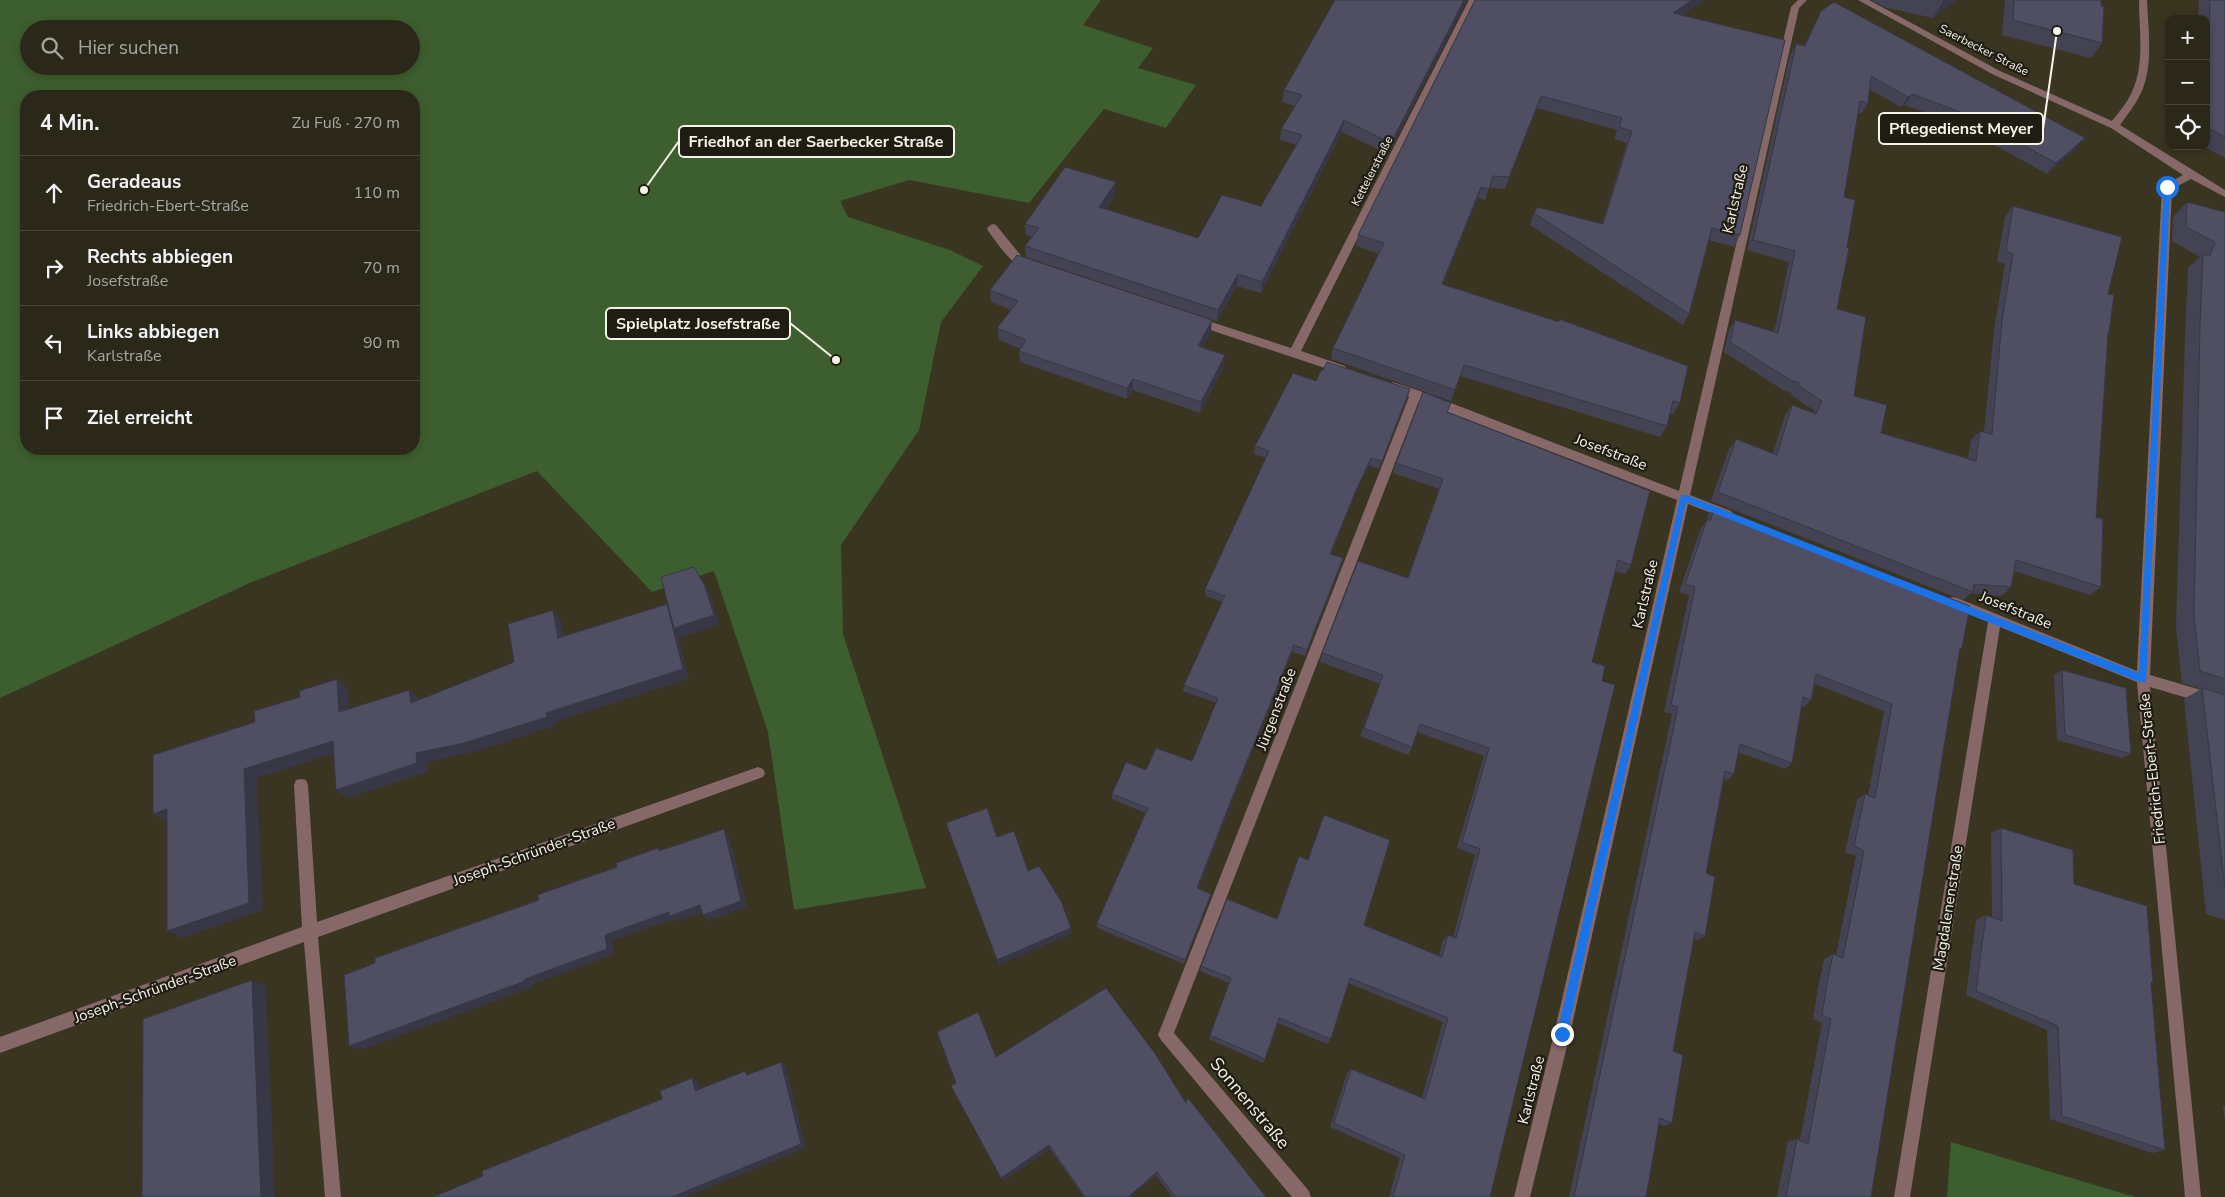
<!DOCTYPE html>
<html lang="de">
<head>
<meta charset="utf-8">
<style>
	body { margin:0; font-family:"Nunito Sans",sans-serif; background:#343022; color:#f1f3f6 }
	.controls { position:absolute; right:15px; top:15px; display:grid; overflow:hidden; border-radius:10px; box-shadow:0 2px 8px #0003 }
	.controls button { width:45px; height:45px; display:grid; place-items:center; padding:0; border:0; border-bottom:1px solid #484438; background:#2c2819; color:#f1f3f6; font:25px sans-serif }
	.stop { position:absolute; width:15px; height:15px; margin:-11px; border:4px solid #1a73e8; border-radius:50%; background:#fff }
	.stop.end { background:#1a73e8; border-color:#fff; box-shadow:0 1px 5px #0008 }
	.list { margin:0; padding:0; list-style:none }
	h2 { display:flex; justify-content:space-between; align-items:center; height:65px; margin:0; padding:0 20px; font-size:21px }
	h2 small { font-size:16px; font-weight:400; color:#a6a6a2 }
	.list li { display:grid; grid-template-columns:32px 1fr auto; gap:15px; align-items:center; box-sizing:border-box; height:75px; padding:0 20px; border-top:1px solid #484438 }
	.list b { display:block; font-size:19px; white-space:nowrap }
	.list p { margin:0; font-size:16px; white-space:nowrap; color:#a6a6a2 }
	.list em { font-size:16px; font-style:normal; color:#a6a6a2 }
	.icon { flex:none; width:28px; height:28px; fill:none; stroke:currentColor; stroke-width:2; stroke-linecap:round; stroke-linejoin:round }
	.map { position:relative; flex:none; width:2225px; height:1197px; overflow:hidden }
	.search { position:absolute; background:#2c2819; box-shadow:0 2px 8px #0003; left:20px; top:20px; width:400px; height:55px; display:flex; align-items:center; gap:12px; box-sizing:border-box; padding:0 18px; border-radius:28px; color:#a6a6a2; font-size:19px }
	.panel { position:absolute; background:#2c2819; box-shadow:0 2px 8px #0003; left:20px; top:90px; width:400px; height:365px; border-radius:20px }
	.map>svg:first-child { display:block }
	.green { fill:#3d5e2e; fill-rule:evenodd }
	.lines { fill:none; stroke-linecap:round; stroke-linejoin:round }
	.minor { fill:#866869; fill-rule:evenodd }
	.wall { fill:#444354 }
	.shaded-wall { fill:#373745 }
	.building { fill:#4f4e62; stroke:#373745 }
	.route { fill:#1a73e8 }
	.labels { text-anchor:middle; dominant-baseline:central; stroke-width:4.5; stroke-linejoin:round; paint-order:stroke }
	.far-street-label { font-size:12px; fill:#f6f3e7; stroke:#1f1c14 }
	.street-label { font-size:15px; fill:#f6f3e7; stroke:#1f1c14 }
	.near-street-label { font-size:18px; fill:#f6f3e7; stroke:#1f1c14 }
	.leader { fill:none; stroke:#f6f3e7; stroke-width:2 }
	.callout-dot { fill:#f6f3e7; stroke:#1f1c14; stroke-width:2 }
	.callout { fill:#1f1c14; stroke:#f6f3e7; stroke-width:2 }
	.callout-label { font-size:16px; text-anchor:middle; font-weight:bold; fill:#f6f3e7 }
</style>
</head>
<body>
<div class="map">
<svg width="2225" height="1197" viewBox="0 0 2225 1197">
	<rect width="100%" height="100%" fill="#3a3521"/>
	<path class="green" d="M0 0H1101L1083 25 1153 48 1138 68 1196 85 1166 128 1104 109 1029 203 909 180 840 201 848 217 950 250 983 266 941 322 919 430 841 545 843 634 926 888 794 910 768 732 714 571 652 592 537 471 252 582 0 698ZM29 29H411V66H29ZM26 96H414V449H26Z
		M1951 1142 2135 1197H1947Z"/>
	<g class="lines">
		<path class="minor" d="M1469 0H1477L1301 351 1345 366 1347 369 1345 372H1337L1192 324 1191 321 1192 318 1196 317 1291 348Z
			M1798 0H1807L1799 8 1690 495 1731 511 1733 514 1731 517 1727 519 1688 504 1570 1034 1530 1197H1514L1554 1034 1677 500 1419 401 1174 1033 1309 1191 1311 1197H1292L1161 1040 1158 1035 1409 397 1389 389 1387 386 1393 382 1420 391 1679 491 1791 7Z
			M1858 0H1869L2000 71 2112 121C2119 112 2127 103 2132 92 2145 64 2139 30 2139 0H2147C2148 30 2154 64 2141 93 2136 104 2127 115 2120 125L2225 190V197L2191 179 2172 189 2150 675 2225 697V709L2150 687 2201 1197H2185L2137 682 2000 627 1910 1197H1894L1988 622 1949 606 1947 602 1949 598 1953 597 1957 598 2137 671 2162 187 2183 175 2111 128 1994 75Z
			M992 224 996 225 1023 258 1032 261V267C1013 271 998 243 988 231L987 228Z
			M758 767 763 769 765 773 763 777 318 937 341 1197H325L304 942 0 1053V1037L302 927 294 785 296 780 301 779 306 780 308 785 317 922Z"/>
	</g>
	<path class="wall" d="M1467 0 1388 154 1342 132 1261 293 1237 286 1217 321 1026 257 1025 246 1032 237 1026 235 1025 224 1115 194 1106 209 1198 238 1261 206 1296 145 1280 140 1281 129 1295 106 1282 102 1284 90Z
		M1475 0 1682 15 1740 235 1734 247 1709 240 1689 314 1683 325 1530 225 1534 213 1602 224 1627 143 1614 139 1617 130 1537 108 1505 189 1489 188 1485 200 1478 198 1443 284 1680 403 1673 414 1670 413 1667 426 1660 437 1460 376 1451 401 1331 359 1333 348 1379 254 1356 246 1358 235Z
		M1871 0H1958L1933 18 1887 8Z
		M2005 0H2101L2102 43 2091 58 2002 35Z
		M2199 0H2225V158L2203 146H2206V19H2198Z
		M1821 11 2076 149 2047 174 1956 124 1905 105 1901 107 1869 89 1868 103 1862 113H1858L1844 197 1847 247 1837 309 1854 396 1881 433 1968 458 1971 440 1980 431 1984 432 1994 330 2005 264 1997 262 2005 217 2013 206 2108 294 2109 333 2107 335 2096 517 2101 587 2090 595 2014 571 2011 587 2001 596 1971 593 1963 600 1711 501 1729 449 1736 439 1773 453 1785 415 1792 405 1814 413 1815 411 1791 395 1792 393 1783 390 1724 352 1729 330 1735 320 1774 332 1789 262 1747 250 1790 55 1796 44 1804 46Z
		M2187 202 2225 212V920L2206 914 2184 699 2201 689 2182 683 2176 627 2185 338 2188 268 2200 257 2172 241 2173 217Z
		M990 290 1211 332 1202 348 1224 366 1200 413 1133 390 1127 399 1020 362 1019 351 1021 349 999 340 997 328 1011 310 991 302Z
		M1316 381 1408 397 1379 469 1369 465 1355 495 1331 554 1343 558 1341 565 1305 656 1292 652 1229 809 1198 889 1211 894 1210 898 1184 964 1097 928V923L1146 813 1112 799V794L1146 770 1192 761 1216 703 1183 691 1184 685 1222 602 1205 596V589L1266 458 1254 454 1255 446Z
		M1447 412 1631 565 1625 574 1615 571 1592 662 1602 681 1490 1197H1389L1400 1158 1330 1127 1347 1073 1351 1069 1422 1097 1443 1022 1348 983 1331 1039 1327 1044 1278 1023 1265 1059 1263 1063 1209 1039 1229 983 1200 971 1201 966 1277 919 1308 860 1324 815 1364 925 1439 956 1443 941 1448 935 1453 937 1475 855 1457 848 1484 756 1417 732 1412 747 1408 755 1360 736 1380 684 1320 662 1322 653 1408 578 1439 489 1393 473 1396 463Z
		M1714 507 1962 648 1960 650 1871 1197H1777L1788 1141 1797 1139 1800 1140 1822 1023 1813 1019 1818 988 1824 959 1833 954 1836 955 1856 856 1845 852 1857 800 1865 794 1868 795 1884 711 1815 684 1811 700 1804 707 1802 706 1792 763 1785 769 1738 752 1734 774 1727 781 1724 779 1706 873 1705 936 1698 940 1694 939 1673 1051 1672 1123 1664 1126 1659 1124 1646 1197H1569L1672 714 1664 712 1689 595 1679 592 1701 528 1707 521 1708 515Z
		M2062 670 2131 754 2122 758 2057 740 2054 675Z
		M2001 828 2074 884 2153 983H2151L2165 1150 2152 1153 2050 1119 2047 1030 1966 995 1976 920 1986 915 1992 917 1991 833Z
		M996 1057 1186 1103 1266 1197H1172L1156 1175 1131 1197H1084L1050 1149 1003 1181Z
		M2223 1106H2225V1121Z"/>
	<path class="shaded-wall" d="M1464 0H1467L1388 154 1391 143Z
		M1692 0H1705L1668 25 1673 13Z
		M1944 0H1958L1933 18Z
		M1912 94 1905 105 1901 107 1908 97Z
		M1541 96 1537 108 1505 189 1509 177Z
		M1344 120 1342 132 1261 293 1262 282Z
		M2085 138 2076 149 2047 174 2056 163Z
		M1116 182 1115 194 1099 219V207Z
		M1481 187 1478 198 1439 295 1442 284Z
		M1238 274 1237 286 1217 321 1218 310Z
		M1212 320 1211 332 1197 358 1198 346Z
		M1225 355 1224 366 1200 413 1201 402Z
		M1133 379V390L1127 399V388Z
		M1410 389 1408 397 1379 469 1382 461Z
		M1371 458 1369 465 1355 495 1328 561 1330 554 1357 488Z
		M1343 558 1341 565 1305 656 1307 650Z
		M704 584 710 593 719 625 680 638 678 636 689 679 555 722V726L474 752 427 762 428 772 348 798 336 790 416 753 546 713 667 604 673 615Z
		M553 610 561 620 566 648 558 638Z
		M1294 645 1292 652 1196 893 1197 888 1230 803Z
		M337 679 348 689 350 721 339 712Z
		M409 690 420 699 421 713 411 703Z
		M333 741 345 750 257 778 263 910 182 938 167 931 244 769Z
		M167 809V822L153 814Z
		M724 829 729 836 747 907 709 921 703 915Z
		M1211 894 1210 898 1184 964 1185 960Z
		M700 905 706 911 677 922 674 919 612 941 615 954 534 984V987L361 1050 349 1046 525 979 605 935 669 912Z
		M1071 928 1072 934 998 965 997 960Z
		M252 980 266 986 275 1197H261Z
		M781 1062 786 1066 806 1148 686 1197H672Z
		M692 1078 699 1082 702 1095 695 1091Z
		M1049 1145 1050 1149 1003 1181 1001 1178Z
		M1157 1172 1156 1175 1131 1197H1128Z"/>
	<path class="building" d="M1335 0H1464L1391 143 1344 120 1262 282 1238 274 1218 310 1025 246 1039 228 1025 224 1065 167 1116 182 1099 207 1198 238 1222 195 1261 206 1302 135 1281 129 1302 95 1284 90Z
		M1475 0H1692L1673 13 1785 40 1740 235 1712 228 1689 314 1534 213 1537 207 1603 224 1632 131 1619 127 1622 118 1541 96 1509 177 1493 176 1489 189 1481 187 1442 284 1559 322V319L1688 366 1680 403 1673 401 1667 426 1464 365 1455 390 1333 348 1384 243 1358 235Z
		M2014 0H2101V6L2104 7 2102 43 2013 20Z
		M2210 0H2225V137L2206 127Z
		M1834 2 2085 138 2056 163 1963 113 1912 94 1908 97 1871 76 1868 103 1860 101 1844 197 1855 200 1847 247 1849 248 1837 309 1866 317 1854 396 1887 405 1881 433 1976 461 1980 431 1992 434 2002 320 2013 254 2006 251 2013 206 2122 237 2108 294 2114 295 2109 333H2108L2096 517 2103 519 2101 587 2016 560 2011 587 1974 584 1973 592 1718 492 1736 439 1777 455 1792 405 1816 414 1822 401 1798 385 1799 383 1790 380 1730 342 1735 320 1778 333 1795 251 1753 240 1796 44 1805 46 1821 11Z
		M2187 202 2225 212V679L2200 671 2194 615 2200 324 2203 254 2210 256 2215 242 2186 227Z
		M1017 255 1212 320 1198 346 1225 355 1201 402 1133 379 1127 388 1019 351 1026 340 997 328 1018 301 990 290Z
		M1327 362 1410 389 1382 461 1371 458 1357 488 1330 554 1343 558 1307 650 1294 645 1230 803 1197 888 1211 894 1185 960 1097 923 1148 808 1112 794 1126 762 1146 770 1156 748 1192 761 1218 698 1184 685 1225 596 1205 589 1269 451 1255 446 1293 373 1316 381 1321 370H1323Z
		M1423 392 1451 403 1447 412 1650 491 1631 565 1618 560 1592 662 1605 666 1602 681 1615 685 1490 1197H1393L1405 1155 1334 1123 1351 1069 1425 1099 1448 1018 1350 978 1331 1039 1279 1018 1265 1059 1210 1035 1231 978 1201 966 1227 899 1277 919 1299 856 1308 860 1324 815 1390 840 1364 925 1442 957 1448 935 1456 938 1480 849 1462 842 1489 748 1420 724 1412 747 1364 728 1383 675 1322 653 1358 561 1408 578 1443 479 1396 463Z
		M1714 507 1970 606 1962 648H1960L1871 1197H1786L1797 1139 1808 1144 1831 1019 1822 1015 1827 984 1833 954 1843 958 1864 851 1854 846 1865 794 1875 798 1892 704 1816 674 1811 700 1803 697 1792 763 1740 744 1734 774 1725 771 1706 873 1715 877 1705 936 1695 932 1673 1051 1683 1055 1672 1123 1660 1118 1646 1197H1574L1678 707 1671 705 1695 587 1685 584 1707 520H1711Z
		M694 567 704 584 714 615 674 628 661 577Z
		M667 604 683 669 546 713 547 717 464 743 416 753 417 763 336 790 333 741 244 769 249 903 167 931V809L153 814V755L255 722 254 711 300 697 299 691 337 679 339 712 409 690 411 703 514 662 508 624 553 610 558 638Z
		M2062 670 2126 688 2131 754 2065 735Z
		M2202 688 2225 695V888Z
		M987 808 997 837 1014 831 1028 871 1039 866 1061 901 1071 928 997 960 946 823Z
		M2001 828 2073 850 2074 884 2147 906 2153 983 2151 982 2165 1150 2062 1116 2058 1026 1976 991 1986 915 2002 921Z
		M724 829 741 901 703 915 700 905 670 916 669 912 605 935 607 949 525 979V981L349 1046 344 975 375 963V958L539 900 537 895 617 867 616 863 658 848 659 851Z
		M252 980 261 1197H142L143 1019Z
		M1106 988 1154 1052 1186 1103 1188 1098 1266 1197H1175L1157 1172 1128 1197H1085L1049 1145 1001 1178 951 1086 956 1083 937 1032 978 1012 996 1057Z
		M781 1062 801 1144 672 1197H433L483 1176 482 1171 662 1099 660 1091 692 1078 695 1091 745 1071 747 1075Z"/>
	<path class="route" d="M2164 186 2170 187 2146 682H2140L1686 502 1567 1034 1565 1037H1559L1557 1034 1681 495H1686L2139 673Z"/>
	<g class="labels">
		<g class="far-street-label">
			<text transform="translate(1984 50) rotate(27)">Saerbecker Straße</text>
			<text transform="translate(1372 171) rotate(-63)">Kettelerstraße</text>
		</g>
		<g class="street-label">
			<text transform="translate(1735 199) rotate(-77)">Karlstraße</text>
			<text transform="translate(1611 452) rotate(21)">Josefstraße</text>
			<text transform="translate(1645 594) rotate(-77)">Karlstraße</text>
			<text transform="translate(2016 610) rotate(22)">Josefstraße</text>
			<text transform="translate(1276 709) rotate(-69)">Jürgenstraße</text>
			<text transform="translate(2152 769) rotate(-96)">Friedrich-Ebert-Straße</text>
			<text transform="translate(534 852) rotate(-20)">Joseph-Schründer-Straße</text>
			<text transform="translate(1948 908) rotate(-81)">Magdalenenstraße</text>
			<text transform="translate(155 989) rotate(-20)">Joseph-Schründer-Straße</text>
			<text transform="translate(1531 1090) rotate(-76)">Karlstraße</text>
		</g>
		<g class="near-street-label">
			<text transform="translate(1250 1103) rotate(50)">Sonnenstraße</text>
		</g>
	</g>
	<path class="leader" d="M2057 31L2043 129M644 190L679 141M836 360L790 323"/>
	<g class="callout-dot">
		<circle cx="2057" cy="31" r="5"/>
		<circle cx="644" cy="190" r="5"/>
		<circle cx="836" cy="360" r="5"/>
	</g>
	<g class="callout">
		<rect x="1879" y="113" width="164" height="31" rx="5"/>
		<rect x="679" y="126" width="275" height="31" rx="5"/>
		<rect x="606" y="308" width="184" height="31" rx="5"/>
	</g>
	<g class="callout-label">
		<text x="1961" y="134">Pflegedienst Meyer</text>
		<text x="816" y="147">Friedhof an der Saerbecker Straße</text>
		<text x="698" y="329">Spielplatz Josefstraße</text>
	</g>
</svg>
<div class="controls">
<button>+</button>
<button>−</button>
<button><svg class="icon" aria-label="locate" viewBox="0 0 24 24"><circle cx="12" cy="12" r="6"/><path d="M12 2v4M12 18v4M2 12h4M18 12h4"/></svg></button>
</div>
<div class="stop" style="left:2167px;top:187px"></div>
<div class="stop end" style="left:1562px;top:1034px"></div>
<div class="search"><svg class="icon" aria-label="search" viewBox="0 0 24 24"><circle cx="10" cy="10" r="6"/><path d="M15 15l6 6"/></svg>Hier suchen</div>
<section class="panel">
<h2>4 Min.<small>Zu Fuß · 270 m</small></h2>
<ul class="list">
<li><svg class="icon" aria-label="ahead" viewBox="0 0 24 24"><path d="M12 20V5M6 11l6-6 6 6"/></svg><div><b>Geradeaus</b><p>Friedrich-Ebert-Straße</p></div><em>110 m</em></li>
<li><svg class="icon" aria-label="right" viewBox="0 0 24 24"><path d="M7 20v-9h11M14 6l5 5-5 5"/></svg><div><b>Rechts abbiegen</b><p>Josefstraße</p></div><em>70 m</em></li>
<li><svg class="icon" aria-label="left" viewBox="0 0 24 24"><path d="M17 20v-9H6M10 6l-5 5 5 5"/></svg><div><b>Links abbiegen</b><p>Karlstraße</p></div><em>90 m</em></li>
<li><svg class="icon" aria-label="arrive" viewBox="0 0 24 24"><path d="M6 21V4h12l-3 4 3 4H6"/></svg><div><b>Ziel erreicht</b></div></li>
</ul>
</section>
</div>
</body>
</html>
